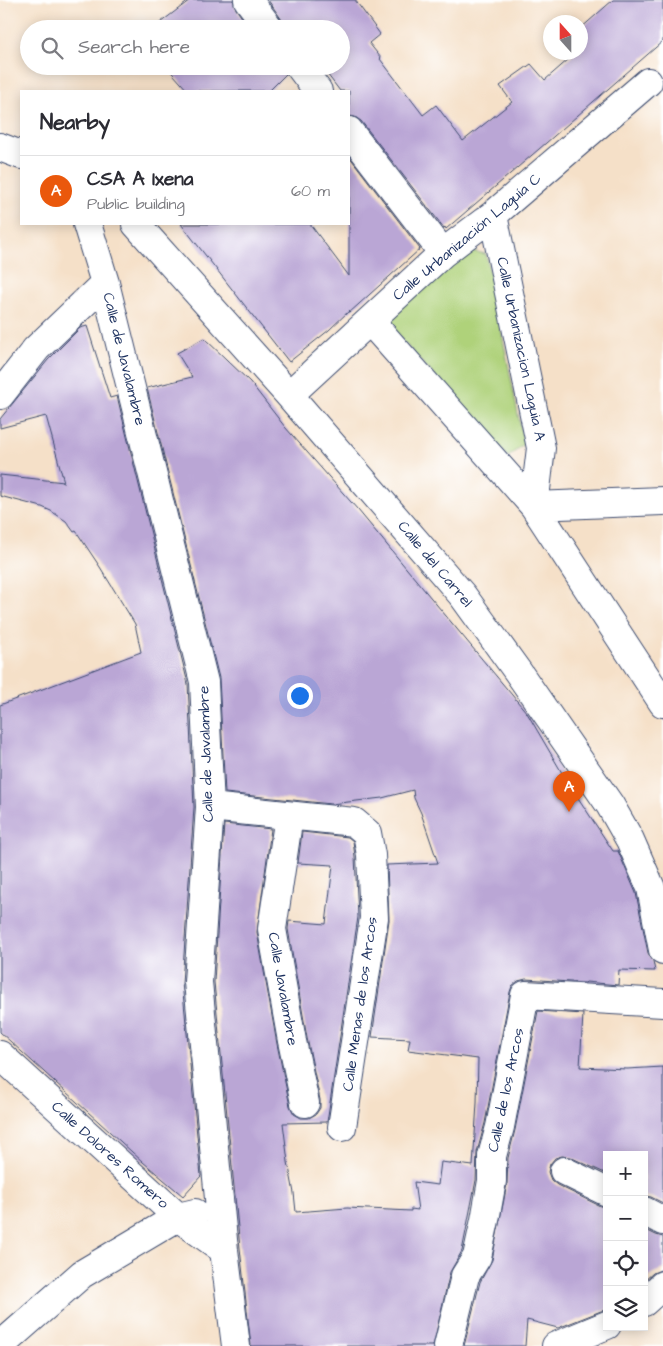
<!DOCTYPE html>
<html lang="en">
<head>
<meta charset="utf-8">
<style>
	body { margin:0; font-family:"Architects Daughter",sans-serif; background:#f2f2f3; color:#2b2b33 }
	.controls { position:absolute; right:15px; bottom:15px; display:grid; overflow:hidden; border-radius:0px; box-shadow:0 2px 12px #0003 }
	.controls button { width:45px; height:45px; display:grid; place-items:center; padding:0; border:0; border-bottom:1px solid #e1e1e2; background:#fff; color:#2b2b33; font:25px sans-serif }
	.compass { position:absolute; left:543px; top:15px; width:45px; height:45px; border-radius:50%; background:#fff; box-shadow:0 2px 12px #0003; rotate:339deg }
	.you { position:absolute; left:299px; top:695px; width:18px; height:18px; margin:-12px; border:4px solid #fff; border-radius:50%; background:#1a73e8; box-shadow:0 0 0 8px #1a73e833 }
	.badge { display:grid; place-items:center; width:32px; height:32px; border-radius:50%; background:#ea580c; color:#fff; font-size:16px; font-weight:700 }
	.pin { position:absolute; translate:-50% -41px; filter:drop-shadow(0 1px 2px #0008) }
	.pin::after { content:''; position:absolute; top:26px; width:18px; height:15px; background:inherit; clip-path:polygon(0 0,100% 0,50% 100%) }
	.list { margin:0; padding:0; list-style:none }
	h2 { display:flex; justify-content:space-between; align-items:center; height:65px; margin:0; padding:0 20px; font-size:21px }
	h2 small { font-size:16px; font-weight:400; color:#7c7c81 }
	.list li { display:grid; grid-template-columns:32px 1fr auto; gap:15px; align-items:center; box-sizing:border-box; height:70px; padding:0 20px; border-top:1px solid #e1e1e2 }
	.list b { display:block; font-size:19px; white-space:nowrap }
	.list p { margin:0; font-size:16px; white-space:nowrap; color:#7c7c81 }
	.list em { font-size:16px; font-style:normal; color:#7c7c81 }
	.icon { flex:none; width:28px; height:28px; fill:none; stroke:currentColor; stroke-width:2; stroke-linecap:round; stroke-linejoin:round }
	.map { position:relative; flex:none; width:663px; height:1346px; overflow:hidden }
	.search { position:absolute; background:#fff; box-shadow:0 2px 12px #0003; left:20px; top:20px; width:330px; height:55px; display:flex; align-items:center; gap:12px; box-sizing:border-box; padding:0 18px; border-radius:28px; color:#7c7c81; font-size:19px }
	.panel { position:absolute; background:#fff; box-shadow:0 2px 12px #0003; left:20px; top:90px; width:330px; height:135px; border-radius:0px }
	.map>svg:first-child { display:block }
	.green { fill:#afd27a; stroke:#65806c }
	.building { fill:#baa6d5 }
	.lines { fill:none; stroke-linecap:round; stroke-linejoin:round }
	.minor-casing { stroke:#3c4a6e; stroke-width:30 }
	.minor { stroke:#fff; stroke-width:28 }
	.labels { text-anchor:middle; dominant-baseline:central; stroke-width:5; stroke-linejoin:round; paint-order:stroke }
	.street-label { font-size:15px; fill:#1b2f5e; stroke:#fff }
</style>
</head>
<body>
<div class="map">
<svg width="663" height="1346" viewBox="0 0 663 1346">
	<rect width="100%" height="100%" fill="#fff"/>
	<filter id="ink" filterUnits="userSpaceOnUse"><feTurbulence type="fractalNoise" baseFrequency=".02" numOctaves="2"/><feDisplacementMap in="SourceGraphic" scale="10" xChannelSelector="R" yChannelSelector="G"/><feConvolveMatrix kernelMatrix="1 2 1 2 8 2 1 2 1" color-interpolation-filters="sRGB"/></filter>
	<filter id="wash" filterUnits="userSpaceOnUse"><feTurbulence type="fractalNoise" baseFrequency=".0096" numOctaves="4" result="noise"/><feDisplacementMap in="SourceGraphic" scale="20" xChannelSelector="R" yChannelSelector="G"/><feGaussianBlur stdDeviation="1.12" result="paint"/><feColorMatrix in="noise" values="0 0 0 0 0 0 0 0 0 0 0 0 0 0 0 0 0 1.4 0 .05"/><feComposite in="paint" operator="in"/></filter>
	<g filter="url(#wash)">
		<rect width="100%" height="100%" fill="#f5e0c8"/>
		<path class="green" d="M466 250 486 254 524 444 508 457 396 334 391 320 399 306Z"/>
		<g id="blocks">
			<path class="building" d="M190 0H233L236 9 250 29H152Z
				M268 0H355L380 34 369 43 381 58 380 59 423 115 436 105 463 141 512 102 500 86 531 64 545 80 577 52H580V29L613 0H663V41L546 143 446 229 445 227 444 228 361 121 355 117 349 116V91H340L321 66H341V29H285L282 20Z
				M166 66H284L286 74 269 91H188Z
				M349 156 420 249 349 313V311L329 330 289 362 181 224H310L349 276Z
				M87 326 110 398 117 396 188 684 194 807 182 983 201 1176 183 1196 143 1162 0 1032V705L141 652 135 624 100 567 76 531 74 532 66 521 51 511 42 507 0 496V475L64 482 46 416 0 428V419L48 360 80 328Z
				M204 338 250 382 285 427 358 510 421 586 527 713 565 778 613 851H618L636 893 648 953 653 961 655 971 619 970 618 985 586 982 585 983 526 979 518 981 512 986 510 992 485 1123 477 1152 476 1180 462 1251 450 1272 433 1346H251L240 1248 214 982 224 824 271 829 257 932 277 1044 290 1106 294 1114 301 1118H309L316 1114 320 1108V1100L307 1038 288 929 289 921 326 924 333 865 298 863 302 832 348 837 353 841 355 857 358 917 327 1122 283 1123 288 1162 294 1193 296 1212 347 1208 411 1211V1209L418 1210 414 1182 438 1185 441 1162 473 1166 477 1103 478 1059 408 1050 410 1039 372 1037 389 920 387 865 438 863 421 813 414 798 413 790 382 798 331 804 225 793 219 678 147 388 192 377 177 353Z
				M538 1011 583 1014 580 1067 627 1069 663 1067V1203L651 1197 644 1196V1155H607V1174L570 1157 562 1156 555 1158 550 1164 548 1172 551 1180 557 1185 600 1206 607 1207V1310L601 1311 558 1328 527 1320 525 1346H464L480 1282 492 1260 507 1184 508 1158 515 1130Z
				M644 1229 656 1235 663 1237V1269L653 1273 644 1281Z"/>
		</g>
	</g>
	<g filter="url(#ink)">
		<use href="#blocks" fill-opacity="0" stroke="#3c4a6e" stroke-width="1"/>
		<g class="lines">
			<g class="minor-casing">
				<path id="minor" d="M248 0 270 29
					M299 66 318 91
					M349 131 443 253
					M0 147 21 155
					M493 215 541 448 534 506
					M87 224 105 283 204 682 210 807 198 982 224 1250 236 1346
					M136 224 289 395 463 596 518 672 610 805 630 840 651 888 663 950
					M370 321 534 506 663 703
					M0 395 36 349 105 283
					M289 395 443 253 493 215 648 82
					M534 506 663 501
					M210 807 354 822 367 833 371 855 374 918 342 1127
					M289 816 272 929 292 1041 305 1103
					M0 1055 178 1217 224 1250
					M564 1171 607 1192
					M644 1211 663 1221
					M644 1302 663 1285
					M0 1346 82 1274 178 1217 195 1213
					M448 1346 465 1276 477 1257 485 1220 492 1181V1156L500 1127 525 995 663 1003
					M556 1346 607 1325"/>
			</g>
			<use href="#minor" class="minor"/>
		</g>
	</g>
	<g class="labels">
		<g class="street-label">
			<text transform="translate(467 237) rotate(-40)">Calle Urbanización Laguía C</text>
			<text transform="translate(521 349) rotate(78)">Calle Urbanizacion Laguia A</text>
			<text transform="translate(124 359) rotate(76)">Calle de Javalambre</text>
			<text transform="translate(435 564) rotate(50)">Calle del Carrel</text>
			<text transform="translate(206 754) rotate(-92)">Calle de Javalambre</text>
			<text transform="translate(283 989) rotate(80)">Calle Javalambre</text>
			<text transform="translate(360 1004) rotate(-82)">Calle Menas de los Arcos</text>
			<text transform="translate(506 1090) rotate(-78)">Calle de los Arcos</text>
			<text transform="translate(110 1155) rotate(42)">Calle Dolores Romero</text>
		</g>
	</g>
</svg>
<div class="controls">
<button>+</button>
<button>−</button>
<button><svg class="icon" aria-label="locate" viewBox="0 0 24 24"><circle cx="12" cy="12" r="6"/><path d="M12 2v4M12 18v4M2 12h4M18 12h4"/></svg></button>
<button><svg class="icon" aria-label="layers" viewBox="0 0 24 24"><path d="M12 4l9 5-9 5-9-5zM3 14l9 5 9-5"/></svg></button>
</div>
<svg class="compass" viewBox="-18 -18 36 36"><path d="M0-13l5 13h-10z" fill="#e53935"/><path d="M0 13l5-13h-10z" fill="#7c7c81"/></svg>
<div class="you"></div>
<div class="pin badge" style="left:569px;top:812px">A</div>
<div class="search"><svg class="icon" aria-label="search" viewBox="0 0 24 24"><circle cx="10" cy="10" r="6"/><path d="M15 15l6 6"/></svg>Search here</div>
<section class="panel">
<h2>Nearby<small></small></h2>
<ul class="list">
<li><span class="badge">A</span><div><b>CSA A Ixena</b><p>Public building</p></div><em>60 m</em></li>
</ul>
</section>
</div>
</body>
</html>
